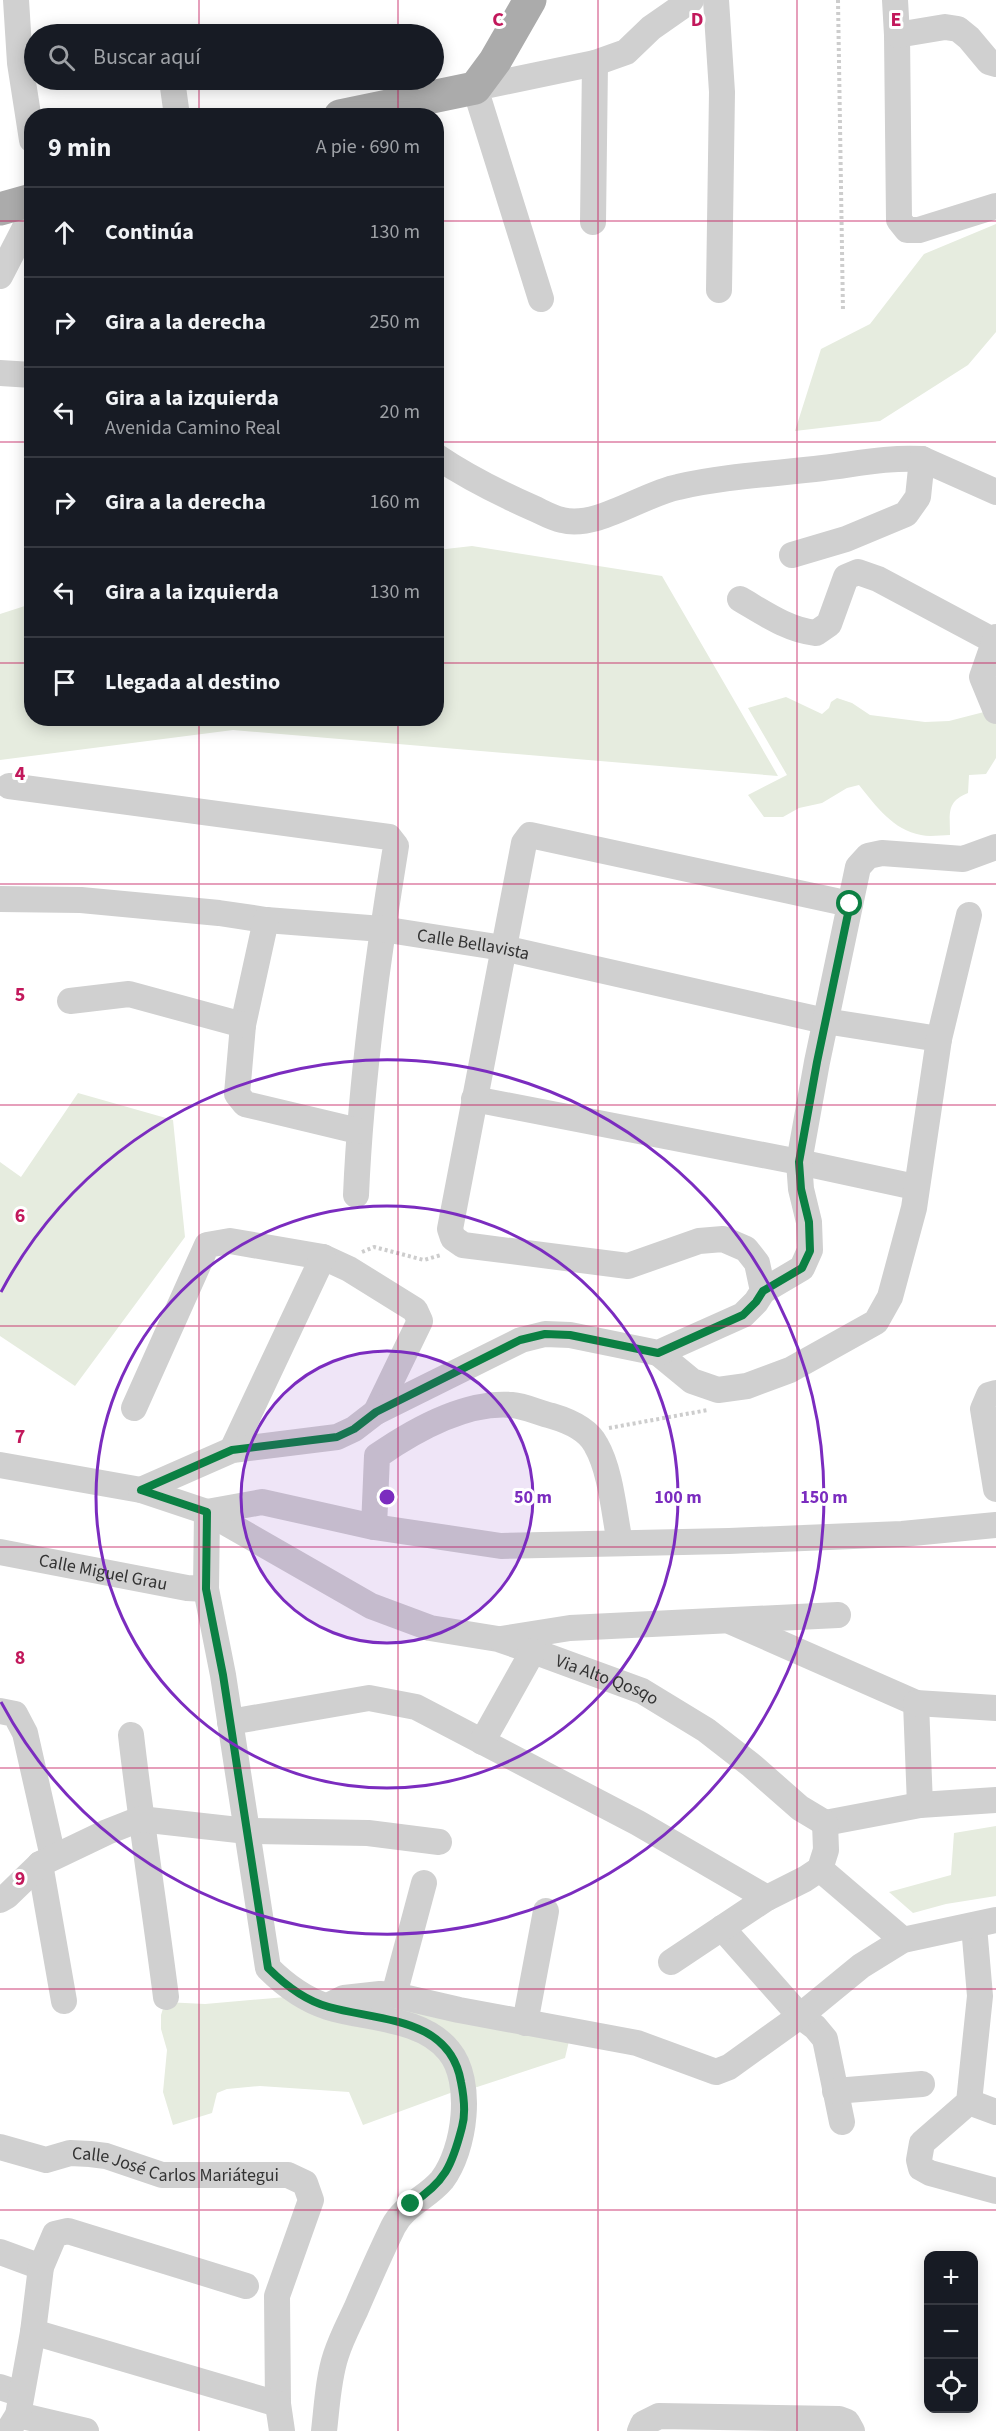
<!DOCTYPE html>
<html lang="es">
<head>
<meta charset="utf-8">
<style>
	body { margin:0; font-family:"Source Sans 3",sans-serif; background:#242831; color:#f1f3f6 }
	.controls { position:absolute; right:18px; bottom:18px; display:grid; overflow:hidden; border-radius:12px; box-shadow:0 3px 15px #0003 }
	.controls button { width:54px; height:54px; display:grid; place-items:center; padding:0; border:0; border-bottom:2px solid #363941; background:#171b24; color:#f1f3f6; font:30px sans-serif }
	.stop { position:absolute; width:18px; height:18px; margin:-14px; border:4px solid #0b8043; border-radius:50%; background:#fff }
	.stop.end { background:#0b8043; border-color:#fff; box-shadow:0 2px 6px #0008 }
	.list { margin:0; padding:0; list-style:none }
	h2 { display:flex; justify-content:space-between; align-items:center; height:78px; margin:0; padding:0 24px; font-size:26px }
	h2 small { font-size:20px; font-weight:400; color:#9ea1a6 }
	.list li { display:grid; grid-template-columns:39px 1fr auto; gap:18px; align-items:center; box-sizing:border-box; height:90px; padding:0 24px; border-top:2px solid #363941 }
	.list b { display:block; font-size:22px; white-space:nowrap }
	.list p { margin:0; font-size:20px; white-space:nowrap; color:#9ea1a6 }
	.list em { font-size:20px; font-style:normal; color:#9ea1a6 }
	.icon { flex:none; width:33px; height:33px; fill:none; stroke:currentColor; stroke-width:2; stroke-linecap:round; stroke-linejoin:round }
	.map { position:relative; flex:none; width:996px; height:2431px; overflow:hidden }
	.search { position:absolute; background:#171b24; box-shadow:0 3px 15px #0003; left:24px; top:24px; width:420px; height:66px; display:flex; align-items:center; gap:15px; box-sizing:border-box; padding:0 21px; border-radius:33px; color:#9ea1a6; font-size:22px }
	.panel { position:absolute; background:#171b24; box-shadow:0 3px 15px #0003; left:24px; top:108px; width:420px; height:618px; border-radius:24px }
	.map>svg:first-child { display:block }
	.green { fill:#e6ecdf }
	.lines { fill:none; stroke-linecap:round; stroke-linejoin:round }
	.path { stroke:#cdcdcd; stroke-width:4; stroke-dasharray:3 3; stroke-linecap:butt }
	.minor { stroke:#d0d0d0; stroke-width:26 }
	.major { stroke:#ababab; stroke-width:33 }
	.route { stroke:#0b8043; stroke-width:8 }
	.grid { fill:none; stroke:#c2185b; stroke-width:1.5; stroke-opacity:0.55 }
	.ring { fill:none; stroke:#7b2cbf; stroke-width:3 }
	.labels { text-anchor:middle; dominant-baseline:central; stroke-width:6; stroke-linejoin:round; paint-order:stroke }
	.street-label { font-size:18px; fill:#333; stroke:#fff }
	.grid-label { font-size:20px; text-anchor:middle; font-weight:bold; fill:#c2185b; stroke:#fff; stroke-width:6; stroke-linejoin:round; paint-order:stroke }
	.centre { fill:#7b2cbf; stroke:#fff; stroke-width:3 }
	.ring-label { font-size:18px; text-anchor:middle; font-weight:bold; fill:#7b2cbf; stroke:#fff; stroke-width:6; stroke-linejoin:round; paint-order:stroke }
</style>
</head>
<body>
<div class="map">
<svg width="996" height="2431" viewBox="0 0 996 2431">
	<rect width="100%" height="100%" fill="#fff"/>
	<path class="green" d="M996 224V332L968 365 880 421 795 431 821 349 870 324 924 254Z
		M472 546 662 576 778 776 233 730 0 760V614L31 604 32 718H436L437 550Z
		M786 697 822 714 829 708 831 702 837 698 852 703 870 715 925 722 949 721 984 712 996 723V758L986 774 969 775 968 793C946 802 950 813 950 835 941 835 930 837 921 835 893 830 876 806 859 785L847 788 822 803 799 808 783 817H764L748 795 787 775 748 708Z
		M78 1093 173 1120 185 1237 75 1386 0 1336V1162L21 1177Z
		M996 1826V1896L946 1904 913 1913 889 1892 951 1875 954 1833Z
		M286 1997 427 2041 447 2066 453 2092 363 2125 349 2092 260 2086 227 2089 217 2093 212 2113 173 2125 163 2092 167 2050 161 2029V2015L165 2002 205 2004Z
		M386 1998 569 2041 565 2058 471 2089 404 2015Z"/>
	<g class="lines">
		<path class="path" d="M838 0 843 312
			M362 1252 374 1247 424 1260 441 1255
			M609 1428 708 1410"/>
		<g class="minor">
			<path d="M16 0 20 63 32 140"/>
			<path d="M716 0 722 92 719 290"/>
			<path d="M895 0 897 35 899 220 907 230H919L996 206"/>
			<path d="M897 35 945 27 958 29 969 38 989 62 996 64"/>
			<path d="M172 80 177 116"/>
			<path d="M593 222 595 63"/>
			<path d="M0 276 32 214"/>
			<path d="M541 299 475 88 595 63 626 52 651 28 691 0"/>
			<path d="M0 373 32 375"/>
			<path d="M436 456C467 477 499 493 533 508 542 512 552 518 562 520 597 529 643 494 678 487 726 476 774 474 823 468 856 464 888 457 922 459"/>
			<path d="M792 555 846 539 906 514 918 497 922 459 996 492"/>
			<path d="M740 599C764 613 788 630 816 633L829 624 846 577 858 572 878 579 996 642"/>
			<path d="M996 637 982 677 996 711"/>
			<path d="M9 786 389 837 396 846C377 961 361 1078 356 1195"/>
			<path id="s1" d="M0 899 81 900 219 913 266 920 382 929 503 948 825 1021 939 1039"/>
			<path d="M266 920 243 1025 237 1094 245 1104 358 1131"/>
			<path d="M70 1001 129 994 243 1025"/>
			<path d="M474 1099 799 1162 915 1187"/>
			<path d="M763 1291 802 1268 810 1250 809 1222 801 1189 799 1162 817 1062 858 867 868 856 882 853 963 859 996 847"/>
			<path d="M658 1353 692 1381 718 1390 747 1386 790 1370 876 1322 890 1297 914 1208 939 1039 969 915"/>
			<path d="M996 1393 989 1395 983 1409 996 1489"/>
			<path d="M134 1408 207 1245 230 1241 323 1257 349 1269 415 1310 420 1321 376 1412"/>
			<path d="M232 1450 323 1257"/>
			<path id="s2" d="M0 1465 141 1490 207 1512 371 1606 430 1628 498 1639 533 1651 642 1691 706 1730 751 1765 800 1808 825 1823 920 1805 996 1800"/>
			<path d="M141 1490 232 1450 337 1437 354 1429 376 1412 521 1340 545 1334 570 1335 658 1353 743 1315 756 1302 763 1291 757 1263 746 1249 723 1239 699 1241 628 1266 463 1245 453 1238 450 1229 524 843 530 835 850 904"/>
			<path d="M207 1512 206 1589 223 1675 268 1968C284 1984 306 2000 328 2007 366 2019 422 2017 449 2051 474 2081 465 2150 442 2180 427 2198 404 2205 393 2227 380 2254 368 2281 356 2309 349 2324 341 2339 336 2355 328 2379 327 2406 324 2431"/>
			<path d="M207 1512 262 1502 374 1527 501 1546 729 1541 902 1534 996 1525"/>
			<path d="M374 1527 377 1456C413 1431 466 1401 512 1405 525 1406 539 1413 552 1416 569 1421 588 1429 596 1445 611 1471 614 1513 620 1543"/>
			<path id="s3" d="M0 1552 187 1588 206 1589"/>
			<path d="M732 1622 916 1703 920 1805"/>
			<path d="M501 1639 570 1628 838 1615"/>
			<path d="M916 1703 996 1708"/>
			<path d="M0 1711 15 1714 25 1733 53 1857"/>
			<path d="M230 1722 369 1698 416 1707 638 1823 767 1898"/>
			<path d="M131 1735C141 1823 155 1910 166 1997"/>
			<path d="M482 1742 533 1651"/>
			<path d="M40 1864 64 2001"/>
			<path d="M820 1869 903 1940"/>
			<path d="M0 1900 7 1896 40 1864 107 1832 140 1819 247 1831 368 1833 439 1842"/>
			<path d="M974 1926 980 1996 969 2102 922 2143 919 2160 921 2168 930 2173 996 2191"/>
			<path d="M722 1928 800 2016 815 2027 825 2039 842 2122"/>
			<path d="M671 1962 767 1898 805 1879 820 1869 826 1850 825 1823"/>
			<path d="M394 1995 424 1883"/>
			<path d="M330 2005 344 1998 380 1994 394 1995 459 2010 637 2043 716 2072 729 2067 800 2016 861 1966 903 1940 996 1920"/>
			<path d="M525 2023 546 1911"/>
			<path d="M835 2091 922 2084"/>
			<path d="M969 2102 996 2112"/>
			<path id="s4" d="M0 2147 46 2160 70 2153 90 2154 106 2156 162 2175H288L305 2183 311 2200 277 2296 278 2404 282 2431"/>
			<path d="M0 2252 41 2267"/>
			<path d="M33 2332 278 2404"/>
			<path d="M0 2387 21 2394"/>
			<path d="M18 2415 86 2431"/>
			<path d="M8 2431 18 2415 33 2332 41 2267 55 2234 68 2231 246 2286"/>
			<path d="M640 2431 643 2424 659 2416 839 2419 847 2422 852 2431"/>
		</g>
		<path class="major" d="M340 116 475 88 495 61 530 0
			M0 209 32 200"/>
	</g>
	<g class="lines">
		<path class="route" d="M411 2204C445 2182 452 2166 462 2127 466 2113 464 2097 461 2082 450 2017 379 2021 329 2007 306 2001 284 1984 268 1968L223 1675 206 1589 207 1512 141 1490 232 1450 337 1437 354 1429 376 1412 520 1340 545 1334 570 1335 658 1353 743 1315 756 1302 763 1291 802 1268 810 1251 809 1222 801 1189 799 1162 817 1062 850 904"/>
	</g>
	<path class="grid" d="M199 0V34M398 0V34M598 0V2431M797 0V2431M199 80V116M398 80V116M0 221H32M436 221H996M0 442H32M436 442H996M0 663H32M436 663H996M199 718V2431M398 718V2431M0 884H996M0 1105H996M0 1326H996M0 1547H996M0 1768H996M0 1989H996M0 2210H996"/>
	<circle cx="387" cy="1497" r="146" fill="#7b2cbf" fill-opacity=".12"/>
	<g class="ring">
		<circle cx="387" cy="1497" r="146"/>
		<circle cx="387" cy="1497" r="291"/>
		<path d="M1 1292A437 437 0 1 1 1 1702"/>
	</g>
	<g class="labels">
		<g class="street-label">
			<text stroke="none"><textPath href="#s1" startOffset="476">Calle Bellavista</textPath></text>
			<text stroke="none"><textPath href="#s3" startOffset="105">Calle Miguel Grau</textPath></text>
			<text stroke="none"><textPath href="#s2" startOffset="650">Via Alto Qosqo</textPath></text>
			<text stroke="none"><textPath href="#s4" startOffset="180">Calle José Carlos Mariátegui</textPath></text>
		</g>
	</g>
	<g class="grid-label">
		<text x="498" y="26">C</text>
		<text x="697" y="26">D</text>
		<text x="896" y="26">E</text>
		<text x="20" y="780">4</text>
		<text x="20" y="1001">5</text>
		<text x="20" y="1222">6</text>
		<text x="20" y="1443">7</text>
		<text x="20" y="1664">8</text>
		<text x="20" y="1885">9</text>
	</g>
	<circle cx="387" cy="1497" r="9" class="centre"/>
	<g class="ring-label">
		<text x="533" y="1503">50 m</text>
		<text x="678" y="1503">100 m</text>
		<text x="824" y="1503">150 m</text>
	</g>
</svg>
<div class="controls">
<button>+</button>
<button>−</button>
<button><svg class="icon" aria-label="locate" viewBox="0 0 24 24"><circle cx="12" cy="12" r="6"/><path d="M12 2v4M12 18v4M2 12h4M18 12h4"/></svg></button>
</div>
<div class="stop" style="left:850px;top:904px"></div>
<div class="stop end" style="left:411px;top:2204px"></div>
<div class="search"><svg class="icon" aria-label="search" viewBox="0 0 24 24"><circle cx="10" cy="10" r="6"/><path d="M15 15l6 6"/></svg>Buscar aquí</div>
<section class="panel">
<h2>9 min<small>A pie · 690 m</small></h2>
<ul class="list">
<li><svg class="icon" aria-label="ahead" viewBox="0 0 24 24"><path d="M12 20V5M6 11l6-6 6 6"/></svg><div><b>Continúa</b></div><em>130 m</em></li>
<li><svg class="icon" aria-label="right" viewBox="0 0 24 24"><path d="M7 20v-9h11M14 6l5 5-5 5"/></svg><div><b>Gira a la derecha</b></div><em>250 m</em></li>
<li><svg class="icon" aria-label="left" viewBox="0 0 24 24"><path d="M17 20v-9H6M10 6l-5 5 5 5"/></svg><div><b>Gira a la izquierda</b><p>Avenida Camino Real</p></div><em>20 m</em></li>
<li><svg class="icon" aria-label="right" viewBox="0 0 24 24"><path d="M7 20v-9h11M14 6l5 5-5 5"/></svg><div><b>Gira a la derecha</b></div><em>160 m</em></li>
<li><svg class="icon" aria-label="left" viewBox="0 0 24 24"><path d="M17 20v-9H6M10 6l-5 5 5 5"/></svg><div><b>Gira a la izquierda</b></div><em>130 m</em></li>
<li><svg class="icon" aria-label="arrive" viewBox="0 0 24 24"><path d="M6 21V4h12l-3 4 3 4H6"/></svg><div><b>Llegada al destino</b></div></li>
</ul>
</section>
</div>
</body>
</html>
